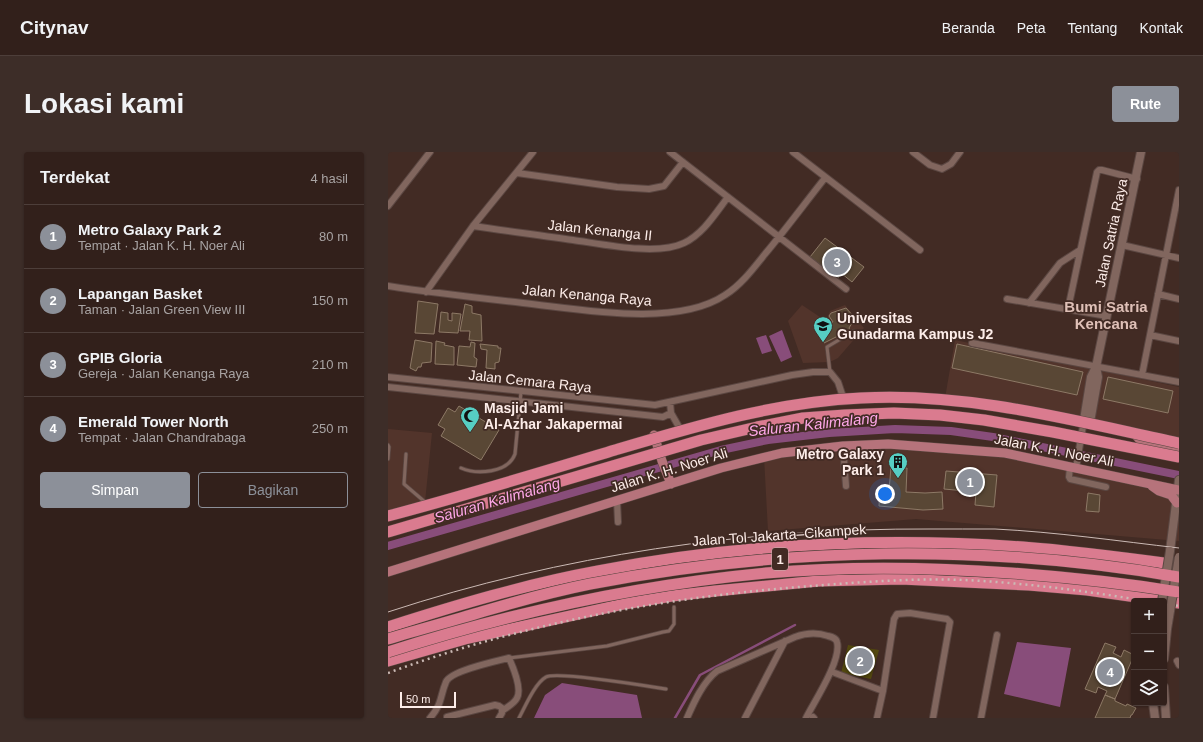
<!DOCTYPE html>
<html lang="id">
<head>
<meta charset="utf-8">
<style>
	body { margin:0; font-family:Arial,sans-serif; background:#3d2d28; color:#f1f3f6 }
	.controls { position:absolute; right:12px; bottom:12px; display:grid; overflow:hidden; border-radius:4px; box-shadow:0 1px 3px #0004 }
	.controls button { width:36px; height:36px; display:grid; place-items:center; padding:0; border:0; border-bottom:1px solid #4d3e3a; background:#32201b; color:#f1f3f6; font:20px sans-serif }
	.scale { position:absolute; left:12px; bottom:10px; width:56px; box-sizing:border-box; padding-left:4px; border:2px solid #fdede9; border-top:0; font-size:11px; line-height:14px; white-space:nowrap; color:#fdede9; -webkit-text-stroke:3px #422b24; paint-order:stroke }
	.you { position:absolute; left:497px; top:342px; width:14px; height:14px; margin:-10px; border:3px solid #fff; border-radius:50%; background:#1a73e8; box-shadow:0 0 0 6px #1a73e833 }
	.badge { display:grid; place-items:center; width:26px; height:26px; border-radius:50%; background:#8c9099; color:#fff; font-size:13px; font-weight:700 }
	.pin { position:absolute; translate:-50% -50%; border:2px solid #fff; box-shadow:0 1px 4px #0006 }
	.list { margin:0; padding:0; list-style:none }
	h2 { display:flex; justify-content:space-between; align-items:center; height:52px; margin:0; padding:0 16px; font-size:17px }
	h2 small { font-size:13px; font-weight:400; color:#a8a3a3 }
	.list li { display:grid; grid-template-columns:26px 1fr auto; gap:12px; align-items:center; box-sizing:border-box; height:64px; padding:0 16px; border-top:1px solid #4d3e3a }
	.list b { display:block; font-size:15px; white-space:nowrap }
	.list p { margin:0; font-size:13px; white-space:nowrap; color:#a8a3a3 }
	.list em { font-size:13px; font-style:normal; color:#a8a3a3 }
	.actions { display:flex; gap:8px; padding:12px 16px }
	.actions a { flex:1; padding:9px 0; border:1px solid #8c9099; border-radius:4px; text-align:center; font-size:14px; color:#8c9099 }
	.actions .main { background:#8c9099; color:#fff }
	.icon { flex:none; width:22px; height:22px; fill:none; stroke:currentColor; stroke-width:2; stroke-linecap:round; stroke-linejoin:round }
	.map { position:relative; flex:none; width:791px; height:566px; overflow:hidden; border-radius:4px }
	header { display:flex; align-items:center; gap:24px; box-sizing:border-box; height:56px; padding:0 20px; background:#32201b; border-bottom:1px solid #4d3e3a }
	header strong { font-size:19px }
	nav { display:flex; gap:22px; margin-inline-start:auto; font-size:14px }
	.intro { display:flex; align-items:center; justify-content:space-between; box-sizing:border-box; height:96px; padding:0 24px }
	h1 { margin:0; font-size:28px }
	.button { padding:10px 18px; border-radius:4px; background:#8c9099; color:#fff; font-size:14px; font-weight:700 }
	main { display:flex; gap:24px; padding:0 24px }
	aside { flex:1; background:#32201b; border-radius:4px; box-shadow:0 1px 3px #0004 }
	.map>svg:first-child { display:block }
	.built { fill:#52342b }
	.green { fill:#54490f }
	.water { fill:#884d7a }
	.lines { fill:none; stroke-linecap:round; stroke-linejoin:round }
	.stream { stroke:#884d7a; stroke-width:2.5 }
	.canal { stroke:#884d7a; stroke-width:8 }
	.building { fill:#594735; stroke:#8d7966 }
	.lane-casing { stroke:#5b4742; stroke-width:4.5 }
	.street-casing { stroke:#5b4742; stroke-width:8 }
	.secondary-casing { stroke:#5b4742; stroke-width:10 }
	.primary-casing { stroke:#5b4742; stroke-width:10 }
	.highway-casing { stroke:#5b4742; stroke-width:12 }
	.lane { stroke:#81665e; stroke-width:3 }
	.street { stroke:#81665e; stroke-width:6 }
	.secondary { stroke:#81665e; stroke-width:8 }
	.primary { stroke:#b6737b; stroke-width:9 }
	.highway { stroke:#da7b8f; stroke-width:11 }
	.tram { stroke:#cbbab5; stroke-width:1 }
	.rail { stroke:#cbbab5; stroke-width:2.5; stroke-dasharray:2 4; stroke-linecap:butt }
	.secondary-bridge-casing { stroke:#5b4742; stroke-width:10; stroke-linecap:butt }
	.highway-bridge-casing { stroke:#5b4742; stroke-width:12; stroke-linecap:butt }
	.secondary-bridge { stroke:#81665e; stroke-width:8 }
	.highway-bridge { stroke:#da7b8f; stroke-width:11 }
	.labels { text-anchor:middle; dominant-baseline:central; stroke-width:3.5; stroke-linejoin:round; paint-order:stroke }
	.shield { fill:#422b24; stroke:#c5b3ae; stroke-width:1 }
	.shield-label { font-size:13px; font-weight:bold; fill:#fdede9 }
	.street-label { font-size:14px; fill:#fdede9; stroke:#422b24 }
	.poi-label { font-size:14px; font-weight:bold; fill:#fdede9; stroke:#422b24; text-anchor:start }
	.neighbourhood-label { font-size:15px; font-weight:bold; fill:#dfc0b7; stroke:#422b24 }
	.water-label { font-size:15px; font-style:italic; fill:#fea7e8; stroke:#422b24 }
</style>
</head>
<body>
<header>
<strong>Citynav</strong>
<nav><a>Beranda</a><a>Peta</a><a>Tentang</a><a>Kontak</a></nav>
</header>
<div class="intro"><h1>Lokasi kami</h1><a class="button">Rute</a></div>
<main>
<aside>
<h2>Terdekat<small>4 hasil</small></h2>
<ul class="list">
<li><span class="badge">1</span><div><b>Metro Galaxy Park 2</b><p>Tempat · Jalan K. H. Noer Ali</p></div><em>80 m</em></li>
<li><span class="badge">2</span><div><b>Lapangan Basket</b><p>Taman · Jalan Green View III</p></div><em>150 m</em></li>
<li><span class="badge">3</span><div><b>GPIB Gloria</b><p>Gereja · Jalan Kenanga Raya</p></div><em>210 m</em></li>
<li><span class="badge">4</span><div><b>Emerald Tower North</b><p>Tempat · Jalan Chandrabaga</p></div><em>250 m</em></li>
</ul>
<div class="actions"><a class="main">Simpan</a><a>Bagikan</a></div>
</aside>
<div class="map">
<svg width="791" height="566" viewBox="0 0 791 566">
	<rect width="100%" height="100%" fill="#422b24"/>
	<path class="built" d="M414 153 438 169 442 159 457 153 476 176 450 206 442 210 415 211 400 169Z
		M567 188 791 235V287L557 246Z
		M0 277 44 281 37 350 0 360Z
		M500 294 617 301 791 338V389L528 367 380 379 376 305Z"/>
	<path class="green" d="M460 493 491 498 483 527 453 521Z"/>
	<path class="water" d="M394 178 404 205 393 210 381 184Z
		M378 183 384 199 374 202 368 186Z
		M629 490 683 496 672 555 616 542Z
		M174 531 249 543 254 566H146L157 543Z"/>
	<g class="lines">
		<path class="stream" d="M287 566 312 523 407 473"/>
		<path class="canal" d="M0 394 333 298 380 288 441 281 507 277 563 279 605 285 791 323"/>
	</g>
	<path class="building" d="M437 86 476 115 464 130 453 121 450 126 422 105Z
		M30 149 50 152 46 182 27 181Z
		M77 152 84 154V161L93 163 94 189 81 188 82 179H72Z
		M458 156 467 166 461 176 464 182 458 186 454 182 436 191 427 178 445 170 441 164 443 161Z
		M53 160 60 161V168L64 169V161L73 162 70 181 51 180Z
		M27 188 44 191 43 210 34 211 33 215H30L28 219 22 216Z
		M48 189 57 191 56 193 66 195V213L47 212Z
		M83 190 87 191 86 205 89 207 88 215 69 213 71 194 82 195Z
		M92 192 110 194V196H113L111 210 107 211V217L98 216 99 198 93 197Z
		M569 192 695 220 689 243 564 216Z
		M720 225 785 239 780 261 715 247Z
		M71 254 111 278 93 308 53 284 57 277 50 273 60 256 67 260Z
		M503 315 519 316 518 340 537 341 554 340 555 357 535 358 491 354 492 338 501 339Z
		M558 319 609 323 606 355 587 353 588 340 556 337Z
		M700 341 712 343 711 360 698 359Z
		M717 491 728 495 725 501 733 505 736 498 746 503 727 547 717 543 719 539 710 535 708 541 697 537Z
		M717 543 727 547V549L738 554 739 552 748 556 744 563H743L742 566H707Z"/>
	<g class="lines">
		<g class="lane-casing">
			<path id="lane" d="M442 220 439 195 466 179
				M0 293 1 295 0 307
				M18 302 16 332 37 350
				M73 316C89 323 120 321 127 302L133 240
				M121 506 219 494 275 480 281 479 286 472V455
				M131 566C137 555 147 531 158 525 169 519 259 534 278 537"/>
		</g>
		<g class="street-casing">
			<path id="street" d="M282 0 458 137
				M405 0 532 98
				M525 0 542 13 554 17 563 12 572 0
				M129 21 229 35 261 37 276 34 295 10
				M0 54 42 0
				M85 74C118 79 151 83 185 88 214 92 269 104 296 91 315 82 327 62 340 45
				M734 93 791 106
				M0 134C45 141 90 146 135 151 191 157 288 176 337 143 353 133 365 117 377 102 398 77 417 51 437 26
				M38 140 85 74 145 0
				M770 142 791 147
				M619 147 719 164
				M641 151 672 111 692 98
				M680 157 709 20 711 18H714L749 27
				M762 183 791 189
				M584 191 791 230
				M754 223 791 38
				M0 225 267 253 404 223 425 220H442L450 230 455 245
				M0 235 275 265 283 261
				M282 250 283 261 291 275
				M455 294 458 334
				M682 315 681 325 682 327 718 335
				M688 316 696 268
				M229 349 230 370
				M789 509 791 513
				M447 521 495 539
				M59 565 107 553 111 554 114 556V561L111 566
				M425 565 426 566
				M42 566C54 553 52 544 58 530 62 519 109 509 121 506 125 515 134 537 129 546 126 552 119 555 114 559
				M299 566C306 550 315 530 329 519L407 485C418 481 428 480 440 484 444 485 448 486 449 490 454 508 426 550 418 566
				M357 566 397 489
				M489 566 495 539 506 467 509 462 522 461 559 467 562 470 545 566
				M593 566 609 483"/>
		</g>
		<g class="secondary-casing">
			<path id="secondary" d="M696 268 703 225 708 215 753 0
				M702 270 710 225 708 215
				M782 399 791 328
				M776 507 777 497
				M776 535 778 566
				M765 551 767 566"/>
		</g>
		<g class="primary-casing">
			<path id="primary" d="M746 281 752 288 791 298
				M266 283 274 309 283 332
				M764 334 771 339 783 343 789 351
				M0 420 333 316 394 301 455 294 500 292 617 301 791 338"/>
		</g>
		<g class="highway-casing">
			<path id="highway" d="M0 475C69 453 139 432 210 419 349 392 494 385 635 395 687 399 739 406 791 413
				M0 509 77 487 236 452 284 444 327 439 430 429 513 427 641 433 699 438 791 451"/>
		</g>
		<use href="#lane" class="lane"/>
		<use href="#street" class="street"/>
		<use href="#secondary" class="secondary"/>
		<use href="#primary" class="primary"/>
		<use href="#highway" class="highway"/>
		<path class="tram" d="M0 460C173 403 360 376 542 377 564 377 585 377 607 377 668 380 730 389 791 396"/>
		<path class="rail" d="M776 452 791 454
			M0 521C136 471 278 445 423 434 474 430 526 426 577 428 638 431 698 439 758 449"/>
		<g class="secondary-bridge-casing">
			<path id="secondary-bridge" d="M774 449 782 399
				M777 497 779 477 791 405"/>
		</g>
		<g class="highway-bridge-casing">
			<path id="highway-bridge" d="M0 364C76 344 151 321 227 298 308 274 388 250 473 246 581 240 687 269 791 291
				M0 380 313 288 369 275 415 266 457 263 506 261 552 263 596 268 665 280 791 305
				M0 487C33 477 67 468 100 458 134 448 167 439 202 432 395 395 597 391 791 425
				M0 500C122 461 249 433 378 421 459 414 541 415 623 421 679 425 735 431 791 440"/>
		</g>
		<use href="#secondary-bridge" class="secondary-bridge"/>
		<use href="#highway-bridge" class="highway-bridge"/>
	</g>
	<defs>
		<g id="university-pin" transform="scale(1)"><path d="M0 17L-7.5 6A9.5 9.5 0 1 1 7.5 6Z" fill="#56cec3" stroke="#422b24"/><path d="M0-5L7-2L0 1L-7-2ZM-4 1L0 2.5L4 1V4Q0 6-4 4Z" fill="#111"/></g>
		<g id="mosque-pin" transform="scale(1)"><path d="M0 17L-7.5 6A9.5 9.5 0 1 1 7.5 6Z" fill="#56cec3" stroke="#422b24"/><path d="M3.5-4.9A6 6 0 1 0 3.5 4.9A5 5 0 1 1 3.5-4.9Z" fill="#111"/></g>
		<g id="building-pin" transform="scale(1)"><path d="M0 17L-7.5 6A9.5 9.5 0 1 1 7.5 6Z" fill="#56cec3" stroke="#422b24"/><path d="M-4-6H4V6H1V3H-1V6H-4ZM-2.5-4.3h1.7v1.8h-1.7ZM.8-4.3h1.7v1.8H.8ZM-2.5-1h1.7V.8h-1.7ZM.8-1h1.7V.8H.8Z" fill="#111"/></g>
	</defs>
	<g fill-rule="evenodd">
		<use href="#university-pin" x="435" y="174"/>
		<use href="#mosque-pin" x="82" y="264"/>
		<use href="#building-pin" x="510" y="310"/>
	</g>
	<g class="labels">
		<rect class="shield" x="384" y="396" width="16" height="22" rx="3"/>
		<g class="shield-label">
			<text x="392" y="407">1</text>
		</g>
		<g class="street-label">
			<text transform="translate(212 78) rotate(6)">Jalan Kenanga II</text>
			<text transform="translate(723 81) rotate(-78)">Jalan Satria Raya</text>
			<text transform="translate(199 143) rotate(5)">Jalan Kenanga Raya</text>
			<text transform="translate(142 229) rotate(6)">Jalan Cemara Raya</text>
			<text transform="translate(666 298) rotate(11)">Jalan K. H. Noer Ali</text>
			<text transform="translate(281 318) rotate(-17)">Jalan K. H. Noer Ali</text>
			<text transform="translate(391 383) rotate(-4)">Jalan Tol Jakarta–Cikampek</text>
		</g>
		<g class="poi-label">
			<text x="449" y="166">Universitas<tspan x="449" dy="16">Gunadarma Kampus J2</tspan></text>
			<text x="96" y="256">Masjid Jami<tspan x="96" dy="16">Al-Azhar Jakapermai</tspan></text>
			<text x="496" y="302" text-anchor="end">Metro Galaxy<tspan x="496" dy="16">Park 1</tspan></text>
		</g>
		<g class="neighbourhood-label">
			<text x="718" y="154">Bumi Satria<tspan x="718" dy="17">Kencana</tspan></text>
		</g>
		<g class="water-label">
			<text transform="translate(425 272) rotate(-6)">Saluran Kalimalang</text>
			<text transform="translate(109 348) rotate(-16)">Saluran Kalimalang</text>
		</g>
	</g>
</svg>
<div class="controls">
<button>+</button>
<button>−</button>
<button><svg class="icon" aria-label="layers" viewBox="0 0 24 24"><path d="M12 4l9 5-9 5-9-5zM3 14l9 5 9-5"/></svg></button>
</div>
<div class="scale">50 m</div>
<div class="you"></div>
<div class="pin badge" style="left:582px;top:330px">1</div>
<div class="pin badge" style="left:472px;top:509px">2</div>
<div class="pin badge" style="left:449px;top:110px">3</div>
<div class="pin badge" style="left:722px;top:520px">4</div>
</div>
</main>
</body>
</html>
